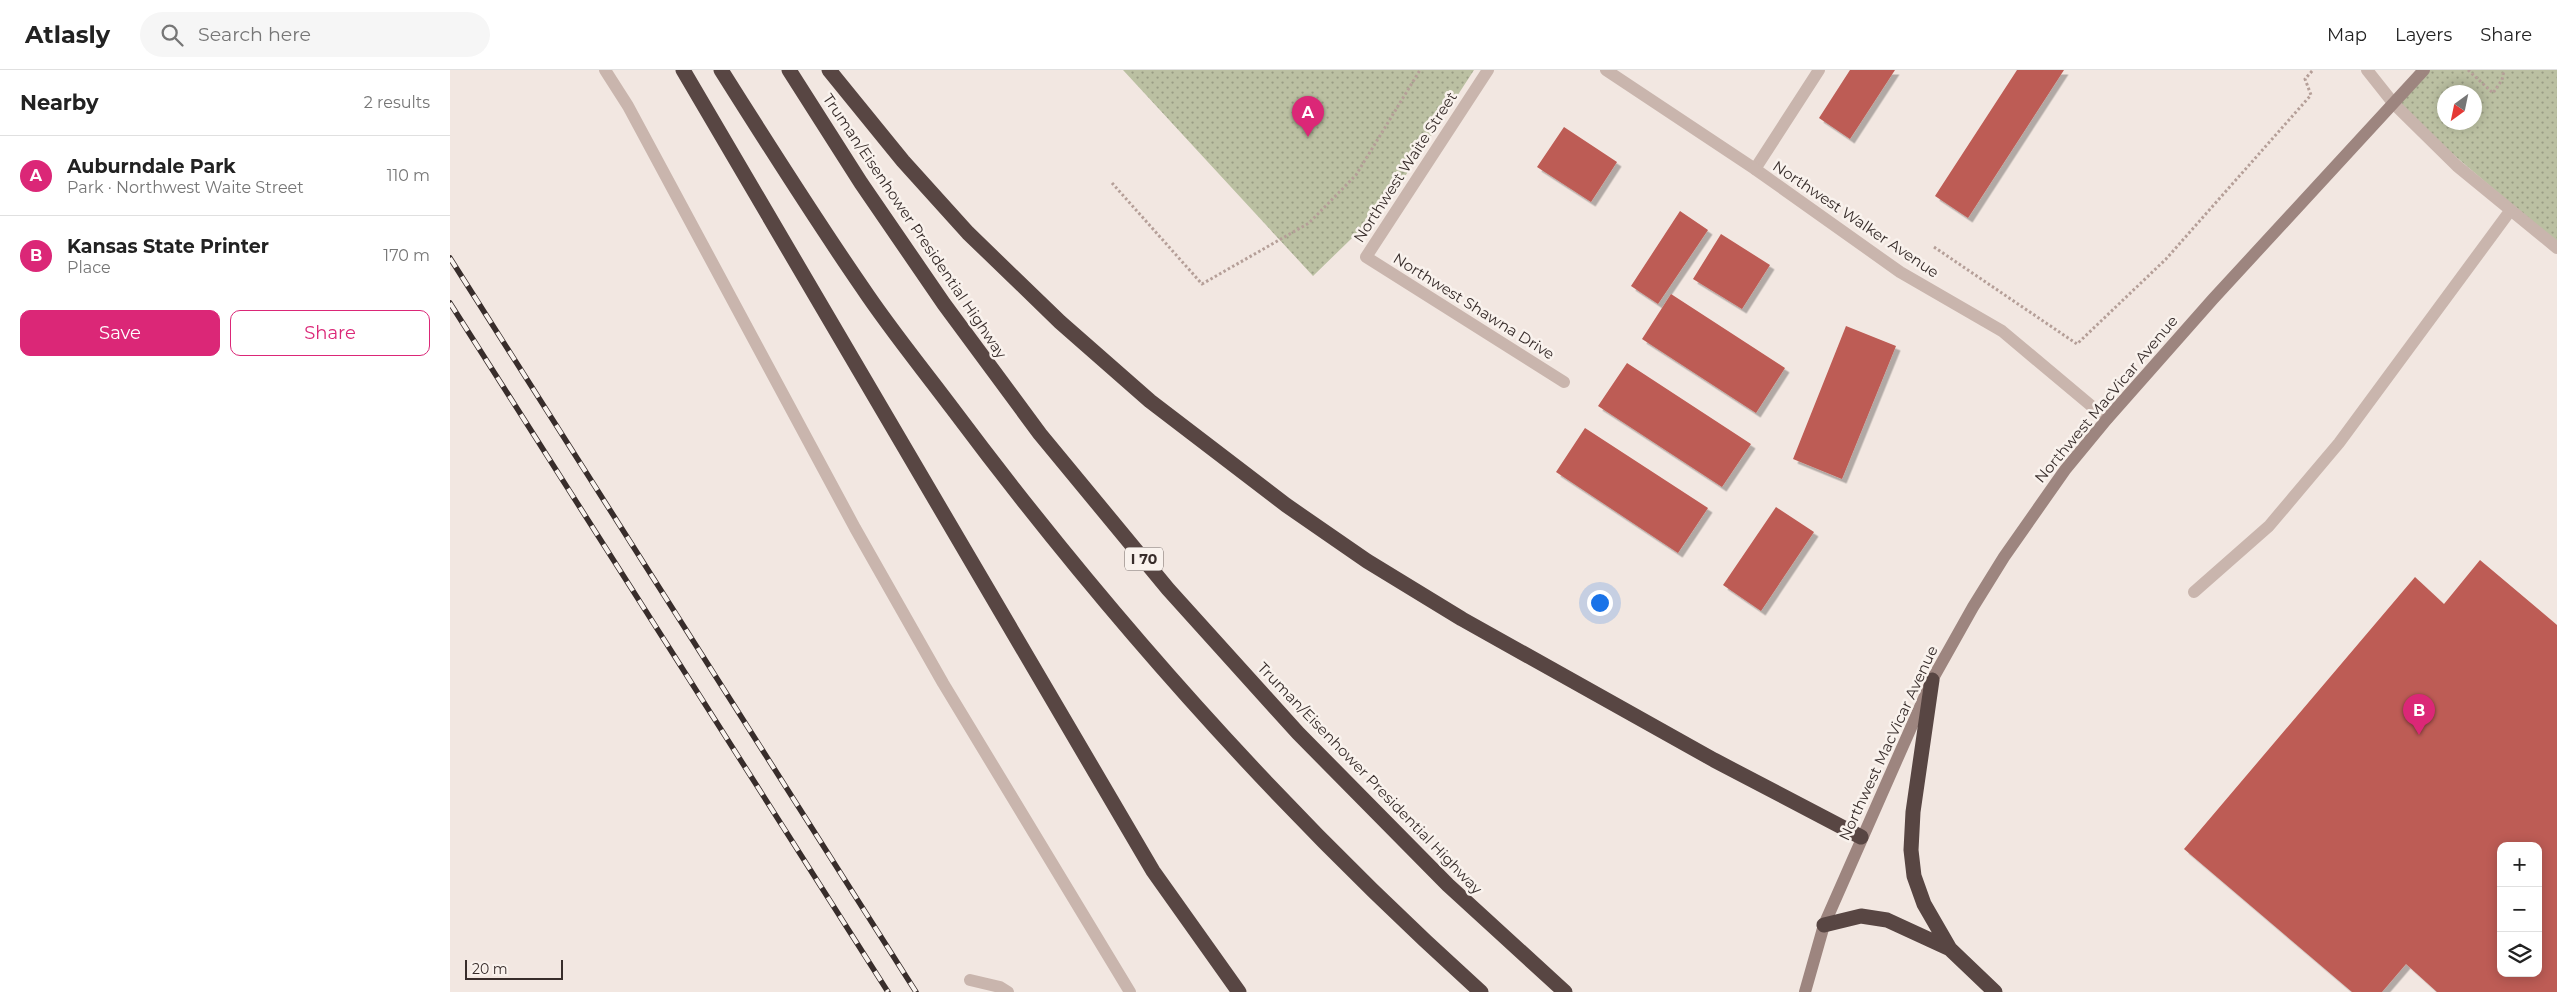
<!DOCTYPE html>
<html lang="en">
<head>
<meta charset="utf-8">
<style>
	body { margin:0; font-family:Montserrat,sans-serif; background:#f6f6f6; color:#222 }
	.controls { position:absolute; right:15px; bottom:15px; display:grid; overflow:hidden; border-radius:10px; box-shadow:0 2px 12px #0003 }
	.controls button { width:45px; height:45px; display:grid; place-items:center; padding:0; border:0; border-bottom:1px solid #e0e0e0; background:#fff; color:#222; font:25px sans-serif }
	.compass { position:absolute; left:1987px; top:15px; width:45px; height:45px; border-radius:50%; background:#fff; box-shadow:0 2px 12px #0003; rotate:213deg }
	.scale { position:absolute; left:15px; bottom:12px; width:98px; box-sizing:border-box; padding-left:5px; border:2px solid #382d2b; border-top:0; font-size:14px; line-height:18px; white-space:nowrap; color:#382d2b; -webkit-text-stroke:4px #f9f2ed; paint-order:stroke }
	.you { position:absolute; left:1149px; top:532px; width:18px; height:18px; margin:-12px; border:4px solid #fff; border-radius:50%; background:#1a73e8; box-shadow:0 0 0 8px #1a73e833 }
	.badge { display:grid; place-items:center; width:32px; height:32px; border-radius:50%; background:#db2777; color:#fff; font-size:16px; font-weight:700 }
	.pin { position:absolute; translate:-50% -41px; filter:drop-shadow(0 1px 2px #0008) }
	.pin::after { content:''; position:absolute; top:26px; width:18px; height:15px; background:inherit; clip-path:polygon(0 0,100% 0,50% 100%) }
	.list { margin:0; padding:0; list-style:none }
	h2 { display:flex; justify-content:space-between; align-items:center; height:65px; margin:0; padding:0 20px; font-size:21px }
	h2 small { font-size:16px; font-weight:400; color:#767676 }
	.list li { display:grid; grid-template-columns:32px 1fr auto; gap:15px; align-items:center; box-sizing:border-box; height:80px; padding:0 20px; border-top:1px solid #e0e0e0 }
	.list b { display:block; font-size:19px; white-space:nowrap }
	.list p { margin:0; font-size:16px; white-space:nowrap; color:#767676 }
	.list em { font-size:16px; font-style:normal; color:#767676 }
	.actions { display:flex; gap:10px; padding:15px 20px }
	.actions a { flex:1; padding:11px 0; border:1px solid #db2777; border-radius:10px; text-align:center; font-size:18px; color:#db2777 }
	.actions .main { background:#db2777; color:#fff }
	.icon { flex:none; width:28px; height:28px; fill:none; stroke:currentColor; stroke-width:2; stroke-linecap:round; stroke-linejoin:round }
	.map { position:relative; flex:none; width:2107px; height:922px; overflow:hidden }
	header { display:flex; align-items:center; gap:30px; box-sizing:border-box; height:70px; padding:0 25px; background:#fff; border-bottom:1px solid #e0e0e0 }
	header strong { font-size:24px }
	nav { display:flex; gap:28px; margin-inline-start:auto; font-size:18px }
	.search { width:350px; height:45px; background:#f6f6f6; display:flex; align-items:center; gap:12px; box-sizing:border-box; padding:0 18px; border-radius:28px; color:#767676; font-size:19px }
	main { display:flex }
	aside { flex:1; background:#fff }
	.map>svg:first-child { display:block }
	.green { fill:url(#green-dots); fill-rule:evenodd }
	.building { fill:#bd5c54; fill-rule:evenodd; filter:url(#shadow) }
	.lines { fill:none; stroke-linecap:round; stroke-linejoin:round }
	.path { stroke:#b59f98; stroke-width:3; stroke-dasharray:2.5 2.5; stroke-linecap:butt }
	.service { stroke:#c9b5ad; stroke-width:12 }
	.minor { stroke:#c9b5ad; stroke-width:12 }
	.secondary { stroke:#9d857f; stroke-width:12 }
	.motorway { stroke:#584643; stroke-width:15 }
	.rail-casing { stroke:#382d2b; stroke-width:5.5 }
	.rail { stroke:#f9f2ed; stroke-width:4; stroke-dasharray:11; stroke-linecap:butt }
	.labels { text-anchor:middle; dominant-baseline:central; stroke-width:5; stroke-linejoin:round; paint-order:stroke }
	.shield { fill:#f9f2ed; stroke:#726865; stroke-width:1 }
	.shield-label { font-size:14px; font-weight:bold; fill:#382d2b }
	.street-label { font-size:15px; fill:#382d2b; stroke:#f9f2ed }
</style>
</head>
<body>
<header>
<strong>Atlasly</strong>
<div class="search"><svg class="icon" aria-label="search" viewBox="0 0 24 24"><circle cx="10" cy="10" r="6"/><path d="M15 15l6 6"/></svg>Search here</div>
<nav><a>Map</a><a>Layers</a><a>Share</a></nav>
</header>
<main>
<aside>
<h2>Nearby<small>2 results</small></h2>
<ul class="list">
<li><span class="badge">A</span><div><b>Auburndale Park</b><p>Park · Northwest Waite Street</p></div><em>110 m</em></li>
<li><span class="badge">B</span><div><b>Kansas State Printer</b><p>Place</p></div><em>170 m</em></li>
</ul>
<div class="actions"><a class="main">Save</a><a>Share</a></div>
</aside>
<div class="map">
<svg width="2107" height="922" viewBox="0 0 2107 922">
	<defs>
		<pattern id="green-dots" width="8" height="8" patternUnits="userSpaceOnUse" patternTransform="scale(1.25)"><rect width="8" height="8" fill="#bbc0a2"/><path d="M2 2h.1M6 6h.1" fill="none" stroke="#999c84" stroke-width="1.8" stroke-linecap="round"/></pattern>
		<filter id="shadow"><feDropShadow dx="4.5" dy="4.5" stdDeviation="0" flood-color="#0004"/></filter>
	</defs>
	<rect width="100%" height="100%" fill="#f2e7e1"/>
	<path class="green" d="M673 0H1024L937 134 863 206Z
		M1972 0H2107V173L1944 34ZM1994 22H2024V52H1994Z"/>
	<path class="building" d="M1400 0H1445L1400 69 1369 48Z
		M1567 0H1614L1518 148 1485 126Z
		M1114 57 1167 92 1141 132 1087 97Z
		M1230 141 1258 160 1208 234 1181 216Z
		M1271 164 1320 195 1292 239 1243 209Z
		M1221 224 1335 298 1306 343 1192 269Z
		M1396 256 1446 276 1392 409 1343 389Z
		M1177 293 1301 374 1272 417 1148 336Z
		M1135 358 1258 438 1228 483 1106 402Z
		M1326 437 1364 462 1311 541 1273 515Z
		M2030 490 2107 555V922H1987L1956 894 1932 922H1902L1734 779 1965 507 1994 534ZM2051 776H2088V903H2051Z"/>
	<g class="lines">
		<path class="path" d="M2018 0 2043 23 2052 10 2054 0
			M662 113 752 214 859 153 906 105 970 0
			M1484 177 1627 274 1716 189 1861 25 1855 9 1863 0"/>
		<path class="service" d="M155 0 178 36 405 458 493 613 680 922
			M1944 34 2007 96 2107 178
			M1305 99 1369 0
			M1744 522 1819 456 1889 373 2060 141"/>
		<path class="minor" d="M1038 0 916 187 1114 312
			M1156 0 1305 99 1450 202 1552 261 1657 349
			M1917 0 1944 34
			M520 910 550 917 558 922"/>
		<path class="secondary" d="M1355 922 1374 855 1482 610 1523 537 1554 487 1615 400 1657 349 1763 229 1974 0"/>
		<path class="motorway" d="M233 0 703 801 789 922
			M271 0C317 73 363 146 412 217 440 259 472 298 502 338 659 548 836 746 1031 922
			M339 0 411 113 494 234 590 364 718 519 848 663 998 815 1115 922
			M379 0 453 91 518 163 610 252 700 331 836 435 917 491 1012 549 1264 690 1411 767
			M1482 610 1463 742 1461 780 1464 806 1474 834 1500 879 1545 922
			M1374 855 1411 846 1437 850 1500 879"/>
		<g class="rail-casing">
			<path id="rail" d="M0 188 466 922
				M0 233 438 922"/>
		</g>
		<use href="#rail" class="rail"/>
	</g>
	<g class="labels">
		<rect class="shield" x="675" y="477.5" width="38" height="23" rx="4"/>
		<g class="shield-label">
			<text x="694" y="489">I 70</text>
		</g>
		<g class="street-label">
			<text transform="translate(955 97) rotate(-57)">Northwest Waite Street</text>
			<text transform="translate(1406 149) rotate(34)">Northwest Walker Avenue</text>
			<text transform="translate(465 156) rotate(56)">Truman/Eisenhower Presidential Highway</text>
			<text transform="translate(1024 236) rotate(32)">Northwest Shawna Drive</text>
			<text transform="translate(1656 329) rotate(-50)">Northwest MacVicar Avenue</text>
			<text transform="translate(1438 673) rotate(-65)">Northwest MacVicar Avenue</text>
			<text transform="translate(920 708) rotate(46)">Truman/Eisenhower Presidential Highway</text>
		</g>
	</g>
</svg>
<div class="controls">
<button>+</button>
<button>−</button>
<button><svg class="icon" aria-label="layers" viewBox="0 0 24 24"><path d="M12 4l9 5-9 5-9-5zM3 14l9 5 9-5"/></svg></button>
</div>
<svg class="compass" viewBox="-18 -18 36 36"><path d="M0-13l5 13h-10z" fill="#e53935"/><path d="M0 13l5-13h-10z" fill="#767676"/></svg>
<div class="scale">20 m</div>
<div class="you"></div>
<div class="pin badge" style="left:858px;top:67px">A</div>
<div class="pin badge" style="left:1969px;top:665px">B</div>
</div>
</main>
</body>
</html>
